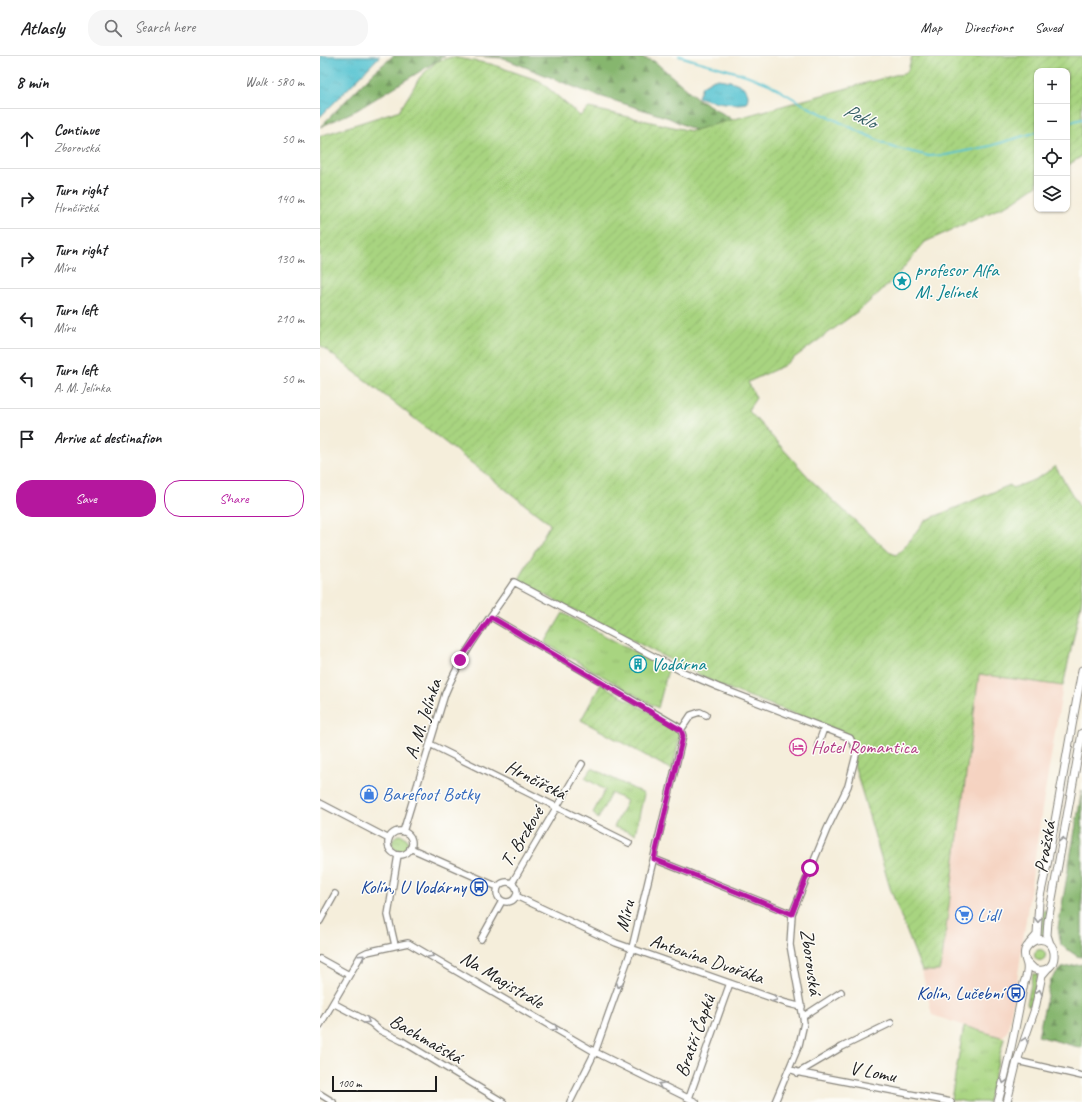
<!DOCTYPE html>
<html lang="en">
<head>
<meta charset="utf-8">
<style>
	body { margin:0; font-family:Caveat,sans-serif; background:#f6f6f6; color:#202124 }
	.controls { position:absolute; right:12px; top:12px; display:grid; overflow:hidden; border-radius:8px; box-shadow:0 1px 3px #0004 }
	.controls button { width:36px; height:36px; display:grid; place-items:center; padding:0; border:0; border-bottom:1px solid #e0e0e0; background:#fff; color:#202124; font:20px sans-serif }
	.scale { position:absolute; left:12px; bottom:10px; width:105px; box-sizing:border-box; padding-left:4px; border:2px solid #1c1c1c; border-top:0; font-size:11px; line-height:14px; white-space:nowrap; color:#1c1c1c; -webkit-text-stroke:3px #fdfcf7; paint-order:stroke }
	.stop { position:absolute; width:12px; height:12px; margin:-9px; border:3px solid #b5179e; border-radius:50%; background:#fff }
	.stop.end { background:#b5179e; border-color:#fff; box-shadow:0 1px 4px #0008 }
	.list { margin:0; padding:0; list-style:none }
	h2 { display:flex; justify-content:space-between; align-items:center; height:52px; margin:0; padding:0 16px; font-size:17px }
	h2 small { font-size:13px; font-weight:400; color:#757577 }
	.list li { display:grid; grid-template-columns:26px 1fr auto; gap:12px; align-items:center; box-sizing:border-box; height:60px; padding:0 16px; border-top:1px solid #e0e0e0 }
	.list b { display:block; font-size:15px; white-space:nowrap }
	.list p { margin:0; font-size:13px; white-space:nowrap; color:#757577 }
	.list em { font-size:13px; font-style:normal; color:#757577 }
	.actions { display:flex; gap:8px; padding:12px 16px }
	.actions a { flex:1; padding:9px 0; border:1px solid #b5179e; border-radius:16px; text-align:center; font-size:14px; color:#b5179e }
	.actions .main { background:#b5179e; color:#fff }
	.icon { flex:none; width:22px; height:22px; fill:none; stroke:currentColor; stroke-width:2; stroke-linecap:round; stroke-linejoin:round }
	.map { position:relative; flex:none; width:762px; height:1046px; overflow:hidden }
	header { display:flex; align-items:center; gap:24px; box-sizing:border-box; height:56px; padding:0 20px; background:#fff; border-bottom:1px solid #e0e0e0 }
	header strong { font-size:19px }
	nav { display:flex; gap:22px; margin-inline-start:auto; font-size:14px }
	.search { width:280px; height:36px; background:#f6f6f6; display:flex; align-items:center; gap:10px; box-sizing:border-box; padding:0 14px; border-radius:16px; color:#757577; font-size:15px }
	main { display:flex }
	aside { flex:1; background:#fff }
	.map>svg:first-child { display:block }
	.built { fill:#f5d3c1 }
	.grass { fill:url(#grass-tufts); stroke:#62784e }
	.forest { fill:url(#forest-firs); stroke:#516945 }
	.garden { fill:url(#garden-furrows); stroke:#62784e }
	.water { fill:url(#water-ripples); stroke:#3a7077 }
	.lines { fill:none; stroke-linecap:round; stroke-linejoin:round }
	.stream { stroke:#59c4d2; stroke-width:2 }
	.minor-casing { stroke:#88857c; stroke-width:8 }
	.tertiary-casing { stroke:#88857c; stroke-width:9 }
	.minor { stroke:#fff; stroke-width:5.5 }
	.tertiary { stroke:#fff; stroke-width:7 }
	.oneway { stroke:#999 }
	.route { stroke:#b5179e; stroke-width:5 }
	.labels { text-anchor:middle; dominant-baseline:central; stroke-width:3; stroke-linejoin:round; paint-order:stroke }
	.culture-label { font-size:19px; fill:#0d838f; stroke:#fdfcf7; text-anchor:start }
	.street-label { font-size:19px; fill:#1c1c1c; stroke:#fdfcf7 }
	.hotel-label { font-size:19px; fill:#b23c85; stroke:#fdfcf7; text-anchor:start }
	.shop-label { font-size:19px; fill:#366cbe; stroke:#fdfcf7; text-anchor:start }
	.transit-label { font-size:19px; fill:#164399; stroke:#fdfcf7; text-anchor:end }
	.water-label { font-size:20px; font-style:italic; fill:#345f65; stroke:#fdfcf7 }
</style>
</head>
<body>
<header>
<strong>Atlasly</strong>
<div class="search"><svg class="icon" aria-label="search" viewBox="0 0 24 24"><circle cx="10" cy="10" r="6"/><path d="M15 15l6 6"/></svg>Search here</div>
<nav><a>Map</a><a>Directions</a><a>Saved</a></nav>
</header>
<main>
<aside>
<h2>8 min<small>Walk · 580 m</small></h2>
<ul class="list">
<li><svg class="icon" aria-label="ahead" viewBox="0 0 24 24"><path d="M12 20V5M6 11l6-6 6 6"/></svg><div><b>Continue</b><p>Zborovská</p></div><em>50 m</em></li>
<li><svg class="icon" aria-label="right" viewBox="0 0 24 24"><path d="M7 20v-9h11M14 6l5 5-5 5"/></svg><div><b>Turn right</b><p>Hrnčířská</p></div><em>140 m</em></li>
<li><svg class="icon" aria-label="right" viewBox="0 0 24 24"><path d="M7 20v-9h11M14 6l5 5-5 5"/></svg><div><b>Turn right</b><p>Míru</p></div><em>130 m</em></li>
<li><svg class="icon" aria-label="left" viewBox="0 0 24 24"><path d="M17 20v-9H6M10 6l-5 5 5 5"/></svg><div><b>Turn left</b><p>Míru</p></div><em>210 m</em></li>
<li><svg class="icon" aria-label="left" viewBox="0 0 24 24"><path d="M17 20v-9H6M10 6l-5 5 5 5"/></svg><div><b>Turn left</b><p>A. M. Jelínka</p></div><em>50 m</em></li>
<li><svg class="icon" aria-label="arrive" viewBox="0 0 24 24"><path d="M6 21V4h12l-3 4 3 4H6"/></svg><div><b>Arrive at destination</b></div></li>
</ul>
<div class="actions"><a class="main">Save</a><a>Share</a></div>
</aside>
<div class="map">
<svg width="762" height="1046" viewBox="0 0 762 1046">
	<defs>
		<pattern id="grass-tufts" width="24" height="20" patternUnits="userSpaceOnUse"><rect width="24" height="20" fill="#a8d480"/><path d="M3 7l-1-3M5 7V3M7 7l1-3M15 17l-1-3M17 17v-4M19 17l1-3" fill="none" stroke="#90b56e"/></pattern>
		<pattern id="forest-firs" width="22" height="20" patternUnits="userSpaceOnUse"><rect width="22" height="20" fill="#86b66e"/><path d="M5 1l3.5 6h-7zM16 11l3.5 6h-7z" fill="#6d935a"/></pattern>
		<pattern id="garden-furrows" width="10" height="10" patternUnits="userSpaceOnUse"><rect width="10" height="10" fill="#a8d480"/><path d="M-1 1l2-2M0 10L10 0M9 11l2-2" fill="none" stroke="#90b56e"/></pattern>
		<pattern id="water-ripples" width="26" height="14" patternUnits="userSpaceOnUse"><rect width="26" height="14" fill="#59c4d2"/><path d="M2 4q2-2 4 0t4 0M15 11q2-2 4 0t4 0" fill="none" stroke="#4da8b4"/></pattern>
	</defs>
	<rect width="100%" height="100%" fill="#fdfcf7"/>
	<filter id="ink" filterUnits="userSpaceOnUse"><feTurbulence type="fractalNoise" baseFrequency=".025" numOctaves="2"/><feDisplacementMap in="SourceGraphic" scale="8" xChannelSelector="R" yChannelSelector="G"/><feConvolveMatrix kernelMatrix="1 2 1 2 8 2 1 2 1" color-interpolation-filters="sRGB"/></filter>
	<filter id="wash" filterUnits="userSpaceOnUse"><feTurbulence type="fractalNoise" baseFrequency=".012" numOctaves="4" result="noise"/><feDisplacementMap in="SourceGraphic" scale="16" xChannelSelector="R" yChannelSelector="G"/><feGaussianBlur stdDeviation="0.9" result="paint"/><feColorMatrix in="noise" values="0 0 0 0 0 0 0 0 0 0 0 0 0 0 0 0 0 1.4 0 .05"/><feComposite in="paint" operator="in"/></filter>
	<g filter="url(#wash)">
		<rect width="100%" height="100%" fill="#f5eedb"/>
		<path class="built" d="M659 618 743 630 722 753 699 912 688 974 682 982 612 959 602 915 619 914 622 903Z"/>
		<path class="grass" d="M243 557 348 614 338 652 225 587Z
			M272 712 324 738 315 778 294 771 307 745 291 737 278 763 273 757 285 734 265 722Z
			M72 787a8 8 0 1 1 16 0a8 8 0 1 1-16 0Z
			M725 854 727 856 724 881 720 879 723 855Z
			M714.5 899a5.5 5.5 0 1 1 11 0a5.5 5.5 0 1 1-11 0Z
			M713 918H718L710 950 707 948Z
			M644 970 684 982 668 1046H647L631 1043Z"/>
		<path class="forest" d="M73 0H125L37 54 0 71 53 17Z
			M155 0H315L334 5 377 42 410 62 435 98 391 82 349 62 264 35 183 2Z
			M762 734V901L757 900 741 889 738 872Z
			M762 908V992L718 980 731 923 742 912Z"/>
		<path class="garden" d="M592 0H762V100L747 110V15H717V129L691 147 605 186 574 223 541 253 463 310 428 326 436 342 428 354 492 425 569 496 576 499 585 491 604 465 690 429 692 432C708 427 723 421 735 410L762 455V543L743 630 659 618 622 903 619 915H602L570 832 525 677 399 629 198 525 230 468 0 289V80L80 54 100 21 117 5 132 1 171 8 220 25 260 60 269 52 371 75 575 19 584 18 588 14Z
			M281 628 359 674 360 681 352 714 261 664Z"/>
		<path class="water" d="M0 0H60L0 61Z
			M394 23C408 23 436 29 426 47 416 50 388 45 378 41L382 30Z"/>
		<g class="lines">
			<path class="stream" d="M359 0 426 19 449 28 486 50 572 91 609 100 626 99 670 90 717 76
				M747 67 762 63"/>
		</g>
	</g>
	<g filter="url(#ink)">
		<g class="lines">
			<g class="minor-casing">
				<path id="minor" d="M171 561 357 670 361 674 363 680 312 892 275 996 250 1046
					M361 674 371 659 380 656 386 659
					M110 688 309 787
					M498 689 504 672
					M0 747 69 783
					M68 787a12 12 0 1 1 24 0a12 12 0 1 1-24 0Z
					M83 776 125 638C142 596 169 564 194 526L361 615 398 631 530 682 537 695 528 730 507 773 472 858 470 889 484 967 479 989 455 1046
					M90 792 178 831
					M334 803 472 858
					M177 836a10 10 0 1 1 20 0a10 10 0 1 1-20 0Z
					M192 827 262 708
					M196 840 296 887 466 947 482 951
					M0 865 15 838
					M161 883 182 845
					M75 889 68 859 78 799
					M0 903 29 919
					M13 947 51 967 59 974 82 985 183 1046
					M484 960 521 936
					M0 969 41 899 47 896 88 887 275 996 376 1046
					M697 1005 762 1020
					M469 1013 481 1017 631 1046
					M478 1017 522 991 571 967
					M0 1038 13 1046
					M369 1042 410 927"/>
			</g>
			<g class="tertiary-casing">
				<path id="tertiary" d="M709 888 717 879 719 845 728 804 762 614
					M730 888 727 879 728 865 762 677
					M678 1046C689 1007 696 967 704 927 706 922 708 915 707 909 706 904 703 900 705 894 707 890 711 886 716 884 740 878 741 922 714 913L706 905
					M687 1046 697 1005 715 953 722 919 728 912"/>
			</g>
			<use href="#minor" class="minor"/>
			<use href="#tertiary" class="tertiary"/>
		</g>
		<defs><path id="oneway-chevron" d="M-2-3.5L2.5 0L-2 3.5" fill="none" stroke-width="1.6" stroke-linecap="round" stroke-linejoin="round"/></defs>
		<g class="oneway">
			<use href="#oneway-chevron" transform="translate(743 784) rotate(-80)"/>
			<use href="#oneway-chevron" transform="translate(718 864) rotate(93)"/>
			<use href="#oneway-chevron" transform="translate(111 899) rotate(31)"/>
			<use href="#oneway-chevron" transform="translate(42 901) rotate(-43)"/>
			<use href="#oneway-chevron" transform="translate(299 929) rotate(110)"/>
			<use href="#oneway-chevron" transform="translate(719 936) rotate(-77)"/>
			<use href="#oneway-chevron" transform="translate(455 943) rotate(20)"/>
			<use href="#oneway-chevron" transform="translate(47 965) rotate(30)"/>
			<use href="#oneway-chevron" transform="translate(235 972) rotate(30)"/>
			<use href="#oneway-chevron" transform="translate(705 984) rotate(-71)"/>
			<use href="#oneway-chevron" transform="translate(684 1025) rotate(105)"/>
			<use href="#oneway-chevron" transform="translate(341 1029) rotate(-154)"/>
		</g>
	</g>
	<g class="lines" filter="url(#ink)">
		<path class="route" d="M140 604 171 561 361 674 363 680 334 803 472 858 490 812"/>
	</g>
	<defs>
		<g id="sight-ring" transform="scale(0.9)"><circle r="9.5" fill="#fdfcf7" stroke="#0f9aa8" stroke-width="1.5"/><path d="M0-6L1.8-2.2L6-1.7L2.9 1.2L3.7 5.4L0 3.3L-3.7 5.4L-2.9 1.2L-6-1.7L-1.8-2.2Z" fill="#0f9aa8"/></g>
		<g id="building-ring" transform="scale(0.9)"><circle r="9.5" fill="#fdfcf7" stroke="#0f9aa8" stroke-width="1.5"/><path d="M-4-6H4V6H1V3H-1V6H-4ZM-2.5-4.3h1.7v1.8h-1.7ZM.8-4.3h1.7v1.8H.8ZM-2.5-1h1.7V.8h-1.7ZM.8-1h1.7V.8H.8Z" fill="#0f9aa8"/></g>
		<g id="hotel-ring" transform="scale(0.9)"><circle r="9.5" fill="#fdfcf7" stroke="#d1479c" stroke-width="1.5"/><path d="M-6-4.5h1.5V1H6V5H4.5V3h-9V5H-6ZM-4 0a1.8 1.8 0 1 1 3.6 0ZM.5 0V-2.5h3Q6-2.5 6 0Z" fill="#d1479c"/></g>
		<g id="shop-ring" transform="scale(0.9)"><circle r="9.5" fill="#fdfcf7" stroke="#3f7fe0" stroke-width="1.5"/><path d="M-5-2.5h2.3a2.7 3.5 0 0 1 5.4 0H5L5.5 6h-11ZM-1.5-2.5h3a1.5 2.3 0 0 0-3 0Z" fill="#3f7fe0"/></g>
		<g id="bus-ring" transform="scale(0.9)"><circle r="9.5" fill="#fdfcf7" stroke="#1a4fb4" stroke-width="1.5"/><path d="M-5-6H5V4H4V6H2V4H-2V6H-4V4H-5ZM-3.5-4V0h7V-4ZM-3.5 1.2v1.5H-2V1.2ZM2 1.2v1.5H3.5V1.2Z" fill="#1a4fb4"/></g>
		<g id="supermarket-ring" transform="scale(0.9)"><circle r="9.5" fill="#fdfcf7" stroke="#3f7fe0" stroke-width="1.5"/><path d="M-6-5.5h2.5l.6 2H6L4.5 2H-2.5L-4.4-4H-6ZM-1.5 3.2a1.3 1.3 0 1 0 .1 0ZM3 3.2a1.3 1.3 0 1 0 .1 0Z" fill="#3f7fe0"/></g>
	</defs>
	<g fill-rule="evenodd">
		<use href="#sight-ring" x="582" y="225"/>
		<use href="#building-ring" x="318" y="608"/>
		<use href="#hotel-ring" x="478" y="691"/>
		<use href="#shop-ring" x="49" y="738"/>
		<use href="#bus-ring" x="159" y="831"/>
		<use href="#supermarket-ring" x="644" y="859"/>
		<use href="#bus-ring" x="696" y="937"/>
	</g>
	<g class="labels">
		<g class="culture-label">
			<text x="595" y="214">profesor Alfa<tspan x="595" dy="22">M. Jelínek</tspan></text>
			<text x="331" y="608">Vodárna</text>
		</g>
		<g class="street-label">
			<text transform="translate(103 663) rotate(-72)">A. M. Jelínka</text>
			<text transform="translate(216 724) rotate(27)">Hrnčířská</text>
			<text transform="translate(202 781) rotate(-59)">T. Brzkové</text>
			<text transform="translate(725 791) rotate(-80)">Pražská</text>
			<text transform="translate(305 860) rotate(-77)">Míru</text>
			<text transform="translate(387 903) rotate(19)">Antonína Dvořáka</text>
			<text transform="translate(491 906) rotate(82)">Zborovská</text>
			<text transform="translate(182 924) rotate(31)">Na Magistrále</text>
			<text transform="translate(375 980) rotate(-70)">Bratří Čapků</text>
			<text transform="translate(106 983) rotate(30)">Bachmačská</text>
			<text transform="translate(553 1016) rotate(11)">V Lomu</text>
		</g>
		<g class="hotel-label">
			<text x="491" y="691">Hotel Romantica</text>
		</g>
		<g class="shop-label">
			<text x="62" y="738">Barefoot Botky</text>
			<text x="657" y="859">Lidl</text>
		</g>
		<g class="transit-label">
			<text x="146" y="831">Kolín, U Vodárny</text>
			<text x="683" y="937">Kolín, Lučební</text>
		</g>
		<g class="water-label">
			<text transform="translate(540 60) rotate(26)">Peklo</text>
		</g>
	</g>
</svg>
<div class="controls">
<button>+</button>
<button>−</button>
<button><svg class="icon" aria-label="locate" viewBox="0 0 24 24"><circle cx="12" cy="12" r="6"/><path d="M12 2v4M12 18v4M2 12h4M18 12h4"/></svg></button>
<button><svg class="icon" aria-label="layers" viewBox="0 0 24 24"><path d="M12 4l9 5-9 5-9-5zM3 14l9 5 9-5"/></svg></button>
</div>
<div class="scale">100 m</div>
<div class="stop" style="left:490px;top:812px"></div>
<div class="stop end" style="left:140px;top:604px"></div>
</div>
</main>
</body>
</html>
